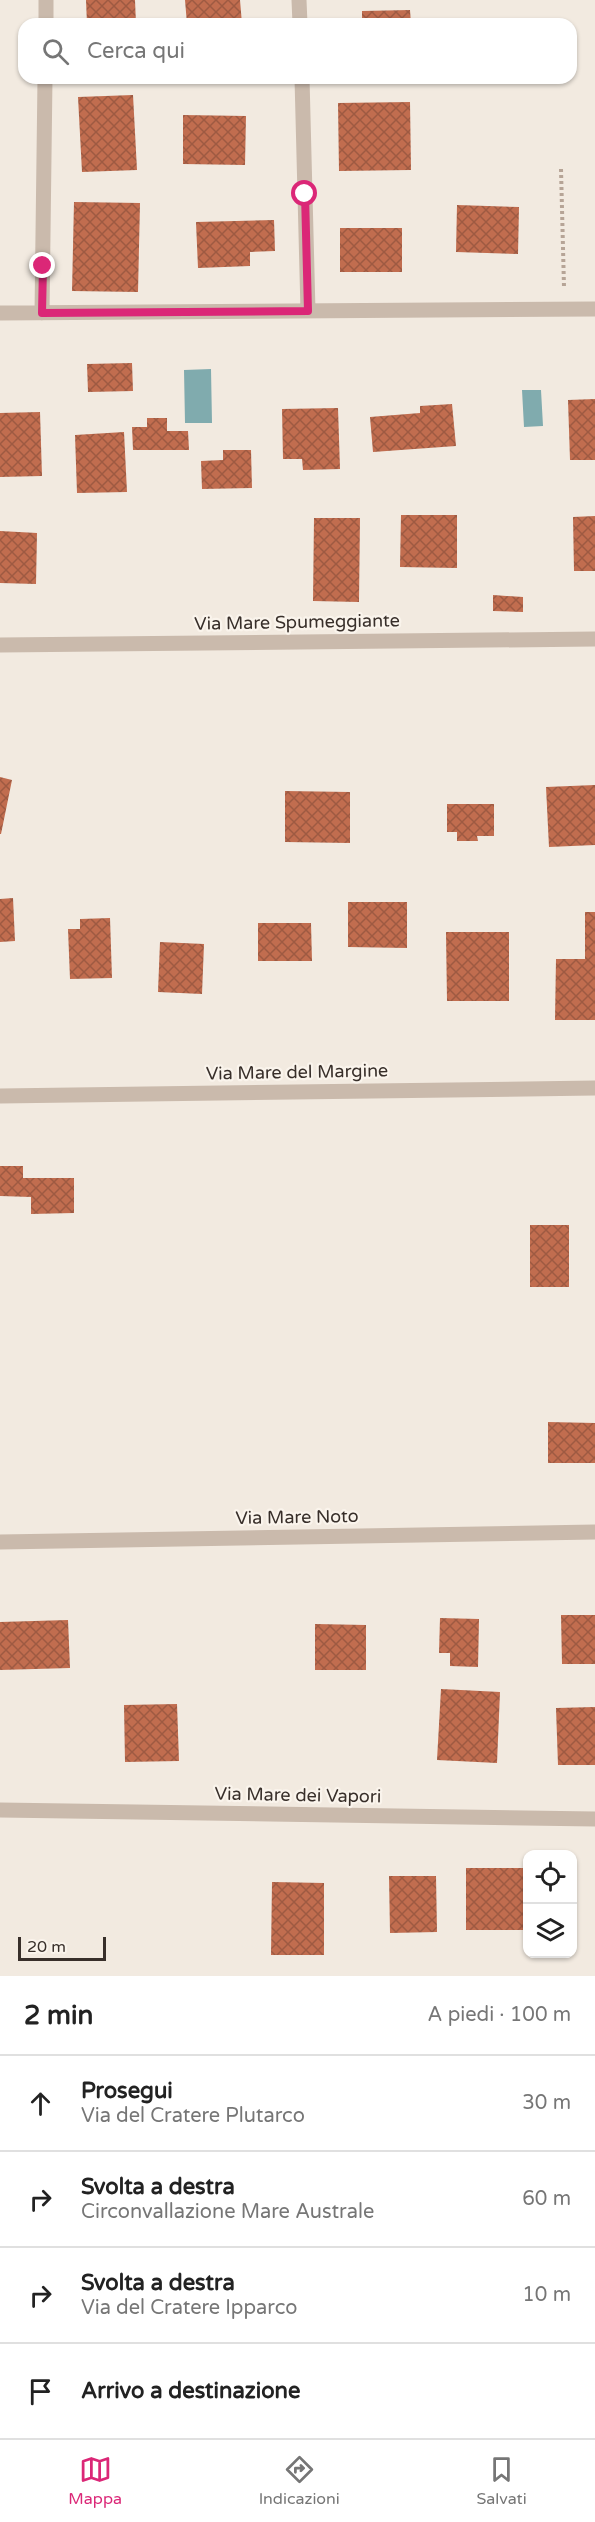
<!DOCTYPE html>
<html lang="it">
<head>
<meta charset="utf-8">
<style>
	body { margin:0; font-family:"Varela Round",sans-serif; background:#f6f6f6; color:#222 }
	.controls { position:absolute; right:18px; bottom:18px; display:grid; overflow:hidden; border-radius:12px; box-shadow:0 2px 4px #0004 }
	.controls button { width:54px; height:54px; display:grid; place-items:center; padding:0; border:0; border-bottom:2px solid #e0e0e0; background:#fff; color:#222; font:30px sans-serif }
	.scale { position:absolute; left:18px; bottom:15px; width:88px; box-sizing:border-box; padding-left:6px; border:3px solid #382f2a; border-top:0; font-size:16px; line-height:21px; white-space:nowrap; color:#382f2a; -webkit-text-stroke:4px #faf4ec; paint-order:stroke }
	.stop { position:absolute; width:18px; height:18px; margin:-14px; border:4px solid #db2777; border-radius:50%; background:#fff }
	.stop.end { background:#db2777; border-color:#fff; box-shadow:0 2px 6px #0008 }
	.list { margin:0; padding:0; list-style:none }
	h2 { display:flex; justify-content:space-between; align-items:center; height:78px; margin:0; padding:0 24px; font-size:26px }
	h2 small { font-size:20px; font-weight:400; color:#767676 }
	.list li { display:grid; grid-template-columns:39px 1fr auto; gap:18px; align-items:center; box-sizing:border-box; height:96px; padding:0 24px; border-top:2px solid #e0e0e0 }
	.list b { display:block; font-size:22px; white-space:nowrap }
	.list p { margin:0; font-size:20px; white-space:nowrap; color:#767676 }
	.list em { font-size:20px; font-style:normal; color:#767676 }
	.icon { flex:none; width:33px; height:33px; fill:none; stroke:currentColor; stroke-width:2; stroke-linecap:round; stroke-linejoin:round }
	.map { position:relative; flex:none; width:595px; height:1976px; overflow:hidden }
	.search { position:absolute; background:#fff; box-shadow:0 2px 4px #0004; left:18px; right:18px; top:18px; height:66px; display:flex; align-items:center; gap:15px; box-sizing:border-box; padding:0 21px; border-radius:18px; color:#767676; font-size:22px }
	.sheet { height:462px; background:#fff }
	nav { display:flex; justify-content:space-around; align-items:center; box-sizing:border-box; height:84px; border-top:2px solid #e0e0e0; background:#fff; font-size:16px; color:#767676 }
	nav a { display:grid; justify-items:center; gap:3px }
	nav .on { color:#db2777 }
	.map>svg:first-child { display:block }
	.water { fill:#80abae }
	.building { fill:url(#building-cross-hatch) }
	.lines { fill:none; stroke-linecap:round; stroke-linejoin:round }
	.path { stroke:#b6a496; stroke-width:4; stroke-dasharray:3 3; stroke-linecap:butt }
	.minor { stroke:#cabaac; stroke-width:15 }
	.route { stroke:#db2777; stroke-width:8 }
	.labels { text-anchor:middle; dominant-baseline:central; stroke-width:4.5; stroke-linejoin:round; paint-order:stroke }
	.street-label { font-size:18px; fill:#382f2a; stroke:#faf4ec }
</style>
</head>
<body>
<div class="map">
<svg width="595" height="1976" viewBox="0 0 595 1976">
	<defs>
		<pattern id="building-cross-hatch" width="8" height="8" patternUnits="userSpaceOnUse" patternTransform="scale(1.5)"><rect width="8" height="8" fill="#c16d4f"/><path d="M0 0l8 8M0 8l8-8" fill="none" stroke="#9e5a42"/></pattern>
	</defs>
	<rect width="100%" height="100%" fill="#f2eae0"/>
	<path class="water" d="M211 369 212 423H185L184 370Z
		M522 390H541L543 426 524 427Z"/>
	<path class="building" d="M86 0H135L136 24H87Z
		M185 0H240L242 24H187Z
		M410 10 411 24H362V11Z
		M133 95 137 170 82 172 78 97Z
		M410 102 411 170 339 171 338 103Z
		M183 115 246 116 245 165 183 164Z
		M74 202 140 203 138 292 72 291Z
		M457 205 519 207 518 254 456 252Z
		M274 220 275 251 250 252V266L198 268 196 222Z
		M340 228H402V272H340Z
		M132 363 133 391 88 392 87 364Z
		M595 399V460H570L568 400Z
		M452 404 456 446 373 452 370 417 420 413V406Z
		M338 408 340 469 303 470 302 459H283L282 409Z
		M40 412 42 476 0 477V413Z
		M147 418H167V431H188L189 450H133L132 427H147Z
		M124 432 127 492 77 493 75 435Z
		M223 450H251L252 488 202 489 201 461 223 460Z
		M401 515H457V568L400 567Z
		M595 516V571H574L573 517Z
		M314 518H360L359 602 313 601Z
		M0 531 37 533 36 584 0 583Z
		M493 595 523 597V612L493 611Z
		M0 777 12 780 1 834H0Z
		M595 785V845L549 847 546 787Z
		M285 791 350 792V843L285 842Z
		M447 804H494V836H477L478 841H457V832H447Z
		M13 898 15 941 0 942V899Z
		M348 902H407V948L348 947Z
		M585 912H595V1020H555L556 959H585Z
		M110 918 112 978 70 979 68 929H80V919Z
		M258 923H311L312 961H258Z
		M446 932H509V1001H447Z
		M160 942 204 944 202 994 158 992Z
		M0 1166H23V1178H74V1213L31 1214V1197L0 1196Z
		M530 1225H569V1287H530Z
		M548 1422 595 1423V1463H548Z
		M561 1615H595V1664H562Z
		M440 1618 479 1619 478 1667 450 1666V1653H439Z
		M68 1620 70 1668 0 1670V1622Z
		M315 1624 366 1625V1670H315Z
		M441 1689 500 1692 497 1763 437 1760Z
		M177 1704 179 1761 125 1762 124 1705Z
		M595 1707V1765H558L556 1708Z
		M466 1868H528V1930H466Z
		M389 1876H436L437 1932 390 1933Z
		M272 1882 324 1883V1955H271Z"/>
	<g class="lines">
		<path class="path" d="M561 169 564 287"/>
		<path class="minor" d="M299 0 300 24
			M46 24V0
			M302 78 308 311
			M0 313 595 309
			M42 313 45 78
			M0 645 595 639
			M0 1096 595 1088
			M0 1542 595 1532
			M0 1810 595 1819"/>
	</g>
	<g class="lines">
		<path class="route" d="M43 266 42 313 308 311 305 194"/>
	</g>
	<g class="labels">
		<g class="street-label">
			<text transform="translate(297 622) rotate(-1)">Via Mare Spumeggiante</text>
			<text transform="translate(297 1072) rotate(-1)">Via Mare del Margine</text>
			<text transform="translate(297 1517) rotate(-1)">Via Mare Noto</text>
			<text transform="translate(298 1795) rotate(1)">Via Mare dei Vapori</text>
		</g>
	</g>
</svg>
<div class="controls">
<button><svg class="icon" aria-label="locate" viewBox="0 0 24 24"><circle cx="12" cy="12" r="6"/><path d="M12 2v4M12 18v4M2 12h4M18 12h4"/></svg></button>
<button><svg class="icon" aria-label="layers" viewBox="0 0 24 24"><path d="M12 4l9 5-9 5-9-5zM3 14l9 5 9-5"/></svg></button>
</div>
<div class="scale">20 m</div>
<div class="stop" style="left:305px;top:194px"></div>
<div class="stop end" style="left:43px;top:266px"></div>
<div class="search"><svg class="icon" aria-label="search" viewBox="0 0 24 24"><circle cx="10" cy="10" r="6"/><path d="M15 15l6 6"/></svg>Cerca qui</div>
</div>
<section class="sheet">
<h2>2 min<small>A piedi · 100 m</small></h2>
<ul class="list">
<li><svg class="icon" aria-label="ahead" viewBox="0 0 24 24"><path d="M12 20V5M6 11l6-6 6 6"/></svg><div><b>Prosegui</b><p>Via del Cratere Plutarco</p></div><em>30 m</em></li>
<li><svg class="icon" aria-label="right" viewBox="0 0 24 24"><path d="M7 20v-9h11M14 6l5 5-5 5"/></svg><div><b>Svolta a destra</b><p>Circonvallazione Mare Australe</p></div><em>60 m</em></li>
<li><svg class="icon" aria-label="right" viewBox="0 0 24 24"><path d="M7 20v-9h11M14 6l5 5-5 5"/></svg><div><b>Svolta a destra</b><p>Via del Cratere Ipparco</p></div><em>10 m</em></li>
<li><svg class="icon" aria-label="arrive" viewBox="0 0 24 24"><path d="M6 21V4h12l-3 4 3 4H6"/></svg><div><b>Arrivo a destinazione</b></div></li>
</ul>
</section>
<nav>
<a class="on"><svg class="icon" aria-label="map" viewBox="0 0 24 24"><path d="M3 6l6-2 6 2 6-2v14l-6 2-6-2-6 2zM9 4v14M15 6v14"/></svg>Mappa</a>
<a><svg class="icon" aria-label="directions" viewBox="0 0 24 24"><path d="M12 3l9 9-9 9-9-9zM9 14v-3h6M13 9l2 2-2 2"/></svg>Indicazioni</a>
<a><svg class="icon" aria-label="saved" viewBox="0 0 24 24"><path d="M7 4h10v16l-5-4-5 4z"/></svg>Salvati</a>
</nav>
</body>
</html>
